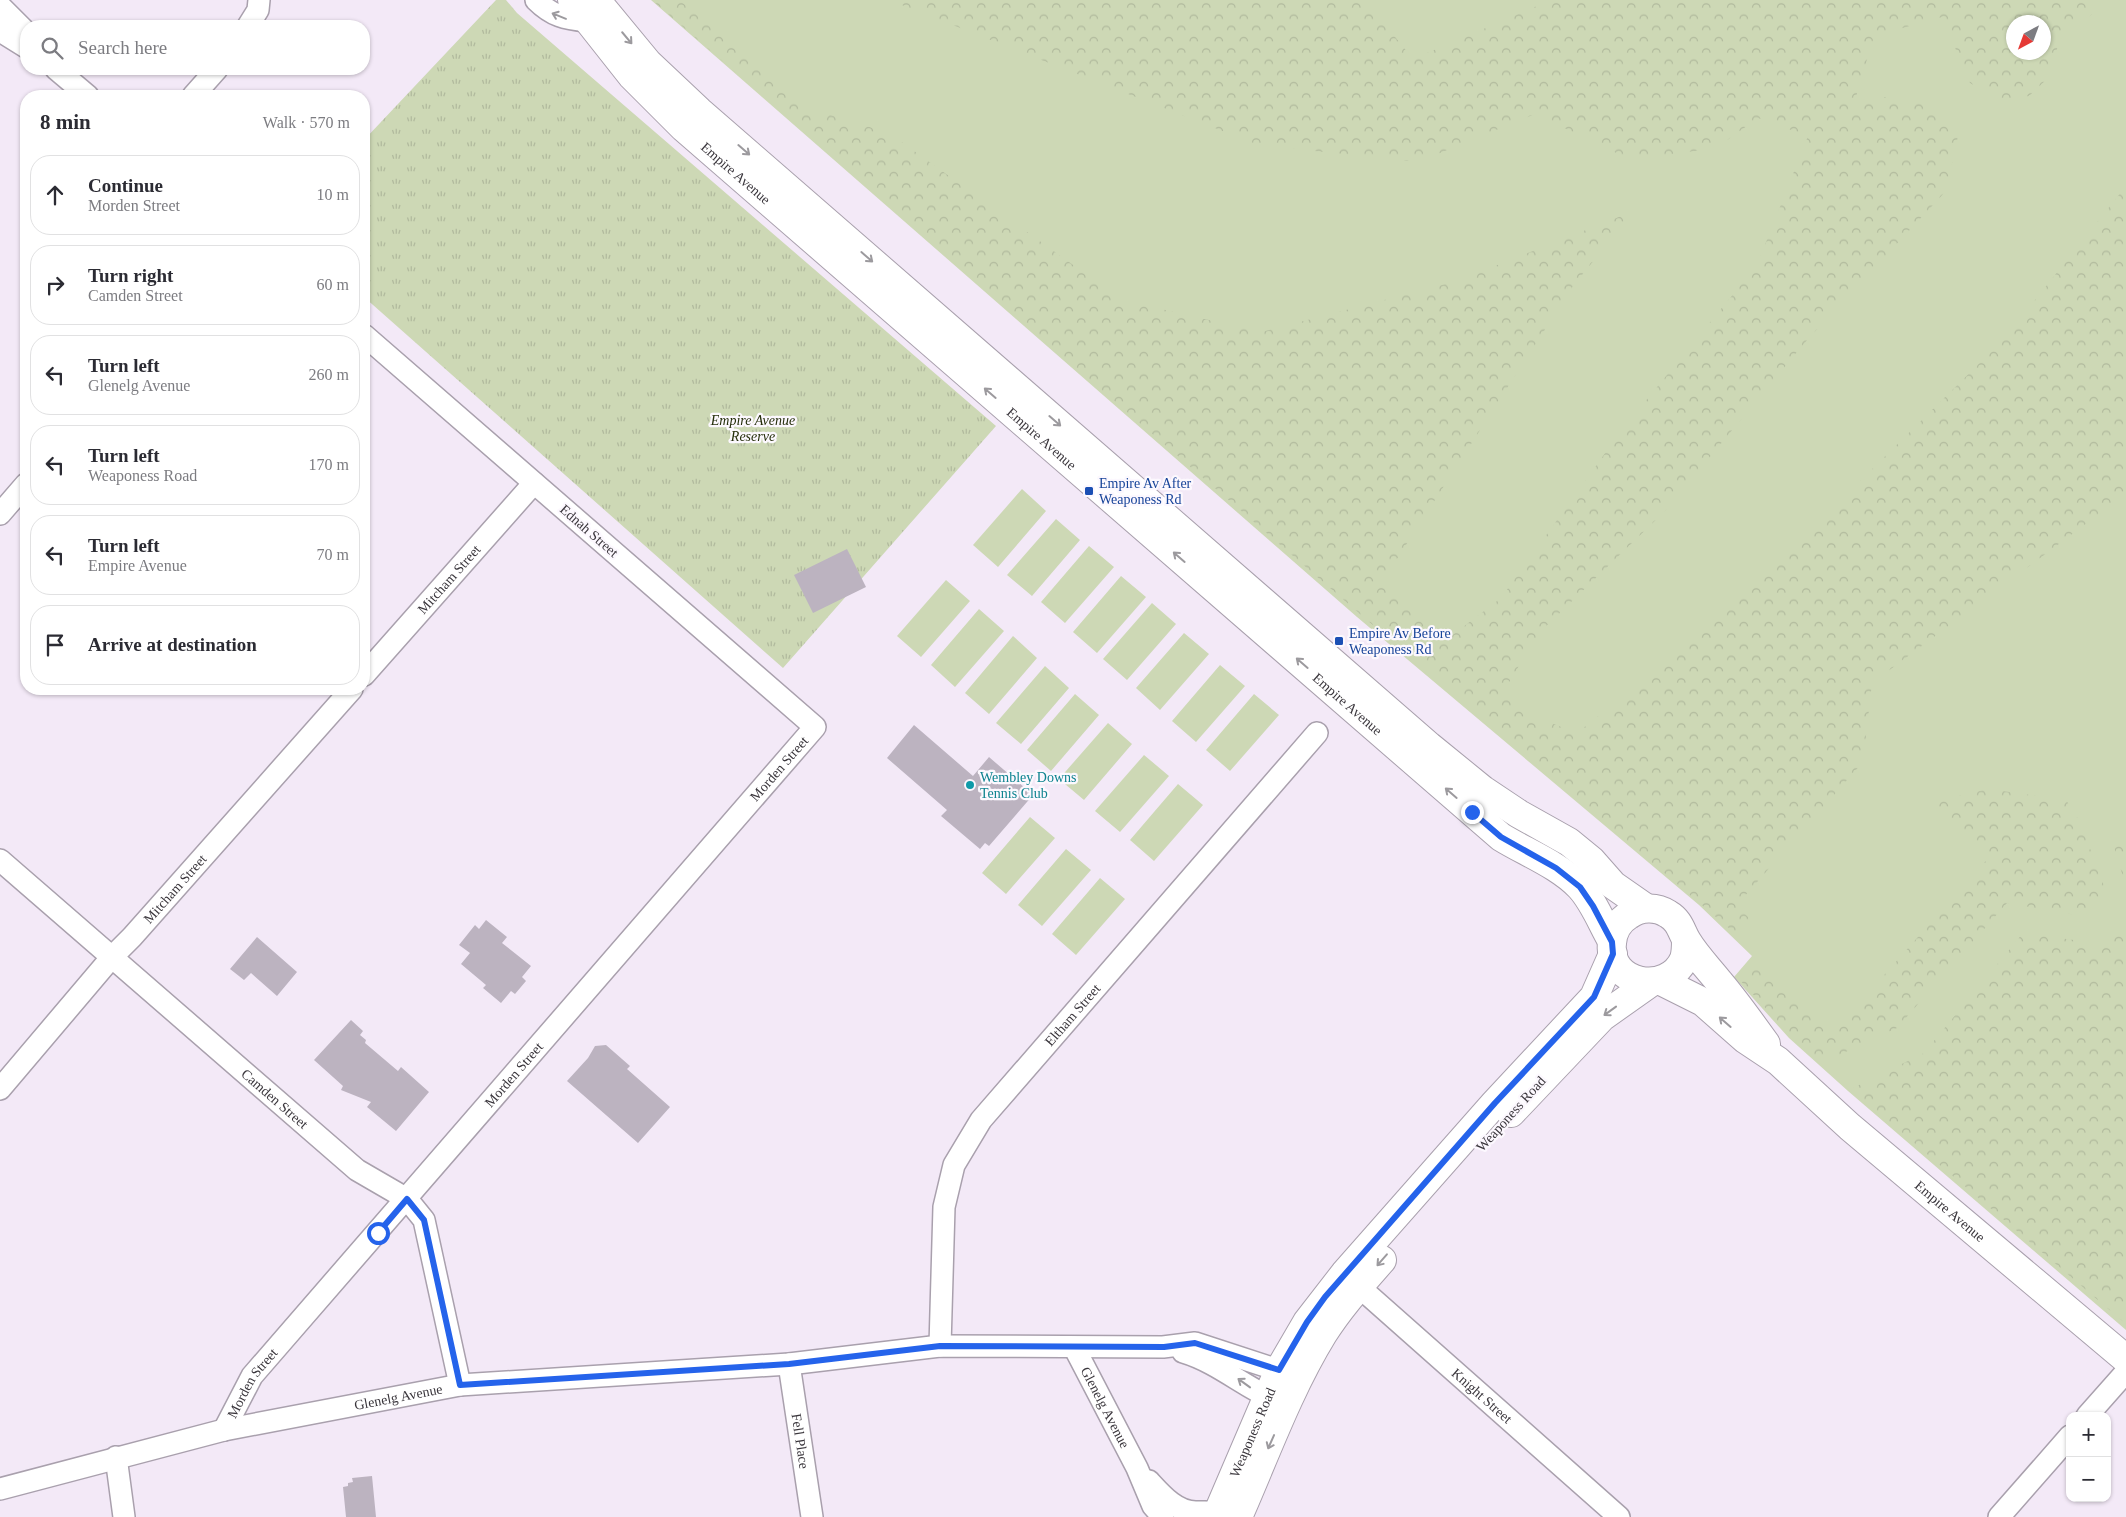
<!DOCTYPE html>
<html lang="en">
<head>
<meta charset="utf-8">
<style>
	body { margin:0; font-family:"Times New Roman",serif; background:#f7f7f7; color:#2b2b33 }
	.controls { position:absolute; right:15px; bottom:15px; display:grid; overflow:hidden; border-radius:10px; box-shadow:0 1px 4px #0004 }
	.controls button { width:45px; height:45px; display:grid; place-items:center; padding:0; border:0; border-bottom:1px solid #e1e1e2; background:#fff; color:#2b2b33; font:25px sans-serif }
	.compass { position:absolute; left:2006px; top:15px; width:45px; height:45px; border-radius:50%; background:#fff; box-shadow:0 1px 4px #0004; rotate:221deg }
	.stop { position:absolute; width:15px; height:15px; margin:-11px; border:4px solid #2563eb; border-radius:50%; background:#fff }
	.stop.end { background:#2563eb; border-color:#fff; box-shadow:0 1px 5px #0008 }
	.list { margin:0; padding:0; list-style:none }
	h2 { display:flex; justify-content:space-between; align-items:center; height:65px; margin:0; padding:0 20px; font-size:21px }
	h2 small { font-size:16px; font-weight:400; color:#7c7c81 }
	.list li { display:grid; grid-template-columns:32px 1fr auto; gap:15px; align-items:center; box-sizing:border-box; height:80px; margin:0 10px 10px; padding:0 10px; border:1px solid #e1e1e2; border-radius:20px }
	.list b { display:block; font-size:19px; white-space:nowrap }
	.list p { margin:0; font-size:16px; white-space:nowrap; color:#7c7c81 }
	.list em { font-size:16px; font-style:normal; color:#7c7c81 }
	.icon { flex:none; width:28px; height:28px; fill:none; stroke:currentColor; stroke-width:2; stroke-linecap:round; stroke-linejoin:round }
	.map { position:relative; flex:none; width:2126px; height:1517px; overflow:hidden }
	.search { position:absolute; background:#fff; box-shadow:0 1px 4px #0004; left:20px; top:20px; width:350px; height:55px; display:flex; align-items:center; gap:12px; box-sizing:border-box; padding:0 18px; border-radius:20px; color:#7c7c81; font-size:19px }
	.panel { position:absolute; background:#fff; box-shadow:0 1px 4px #0004; left:20px; top:90px; width:350px; height:605px; border-radius:20px }
	.map>svg:first-child { display:block }
	.green { fill:#cdd8b5; fill-rule:evenodd }
	.forest { fill:url(#forest-crowns); fill-rule:evenodd }
	.park { fill:url(#park-tufts) }
	.building { fill:#bcb3c0 }
	.lines { fill:none; stroke-linecap:round; stroke-linejoin:round }
	.street-casing { stroke:#a9a0ad; stroke-width:24 }
	.secondary-casing { stroke:#a9a0ad; stroke-width:30 }
	.street { stroke:#fff; stroke-width:21 }
	.secondary { stroke:#fff; stroke-width:28 }
	.oneway { stroke:#9c9a9e }
	.route { stroke:#2563eb; stroke-width:6 }
	.transit-dot { fill:#1a4fb4; stroke:#fcf8fe; stroke-width:2 }
	.culture-dot { fill:#0f9aa8; stroke:#fcf8fe; stroke-width:2 }
	.labels { text-anchor:middle; dominant-baseline:central; stroke-width:4.5; stroke-linejoin:round; paint-order:stroke }
	.street-label { font-size:14px; fill:#3a363c; stroke:#fcf8fe }
	.park-label { font-size:14px; font-style:italic; fill:#252e0b; stroke:#fcf8fe }
	.transit-label { font-size:14px; fill:#164399; stroke:#fcf8fe; text-anchor:start }
	.culture-label { font-size:14px; fill:#0d838f; stroke:#fcf8fe; text-anchor:start }
</style>
</head>
<body>
<div class="map">
<svg width="2126" height="1517" viewBox="0 0 2126 1517">
	<defs>
		<pattern id="forest-crowns" width="20" height="18" patternUnits="userSpaceOnUse" patternTransform="scale(1.25)"><rect width="20" height="18" fill="#cdd8b5"/><path d="M2 6a3 3 0 1 1 6 0M12 15a3 3 0 1 1 6 0" fill="none" stroke="#b1ba9d"/></pattern>
		<pattern id="park-tufts" width="24" height="20" patternUnits="userSpaceOnUse" patternTransform="scale(1.25)"><rect width="24" height="20" fill="#cdd8b5"/><path d="M3 7l-1-3M5 7V3M7 7l1-3M15 17l-1-3M17 17v-4M19 17l1-3" fill="none" stroke="#b1ba9d"/></pattern>
	</defs>
	<rect width="100%" height="100%" fill="#f3e9f7"/>
	<path class="green" d="M651 0H2126V1330L1848 1091 1789 1038 1734 977 1752 956 1699 905 1357 617ZM2014 22H2044V52H2014Z
		M1022 489 1046 511 998 567 973 545Z
		M1056 519 1080 540 1032 596 1007 575Z
		M1089 546 1114 567 1065 623 1041 602Z
		M1121 576 1146 597 1097 653 1073 632Z
		M946 580 970 601 921 657 897 636Z
		M1152 603 1176 624 1127 680 1103 659Z
		M979 609 1004 631 955 687 931 665Z
		M1184 633 1209 654 1160 710 1136 688Z
		M1013 636 1037 658 989 714 965 693Z
		M1220 665 1245 686 1196 742 1172 721Z
		M1045 666 1069 688 1021 744 996 723Z
		M1075 694 1099 715 1051 771 1027 750Z
		M1254 694 1279 715 1230 771 1206 750Z
		M1108 723 1132 744 1084 800 1059 779Z
		M1144 755 1169 776 1120 832 1095 811Z
		M1178 784 1203 805 1154 861 1130 840Z
		M1030 817 1055 838 1006 894 982 873Z
		M1066 849 1091 870 1042 926 1018 905Z
		M1100 878 1125 899 1076 955 1052 934Z"/>
	<path class="forest" d="M652 0H678L683 3 801 106 889 133 1122 300 1261 332 1457 281 1634 211 1573 286 1384 579 1450 637 1501 598 1621 431 1757 265 1808 136 1758 118 1716 148 1631 160 1535 114 1418 162 1258 145 889 0H1365L1413 59 1551 0H2102L2097 10 2059 42 2049 77 2029 96 2000 100 1970 83 1942 17 1874 36 1853 107 1884 97 1931 101 1958 136 1946 191 1808 339 1664 512 1538 634 1508 684 1515 709 1577 733 1722 617 2003 340 2126 186V494L1872 683 1863 762 1736 906 1755 923 1737 935 1360 614ZM2014 22H2044V52H2014Z
		M1989 789 2066 800 2080 822 2107 894 2087 917 2007 903 1897 1028 1822 1063 1791 1036 1738 978 1756 958 1836 1029 1991 855 1930 802Z
		M2126 829V887L2112 840Z
		M2126 919V1324L1851 1089 1924 1053 2023 933 2103 944Z"/>
	<path class="park" d="M496 0H506L517 13 996 426 783 668 364 297V140Z"/>
	<path class="building" d="M847 549 866 587 813 613 794 575Z
		M914 725 973 776 989 757 1033 795 989 846 985 843 980 849 941 816 947 810 887 758Z
		M486 920 507 937 502 943 531 966 522 977 526 981 515 994 511 991 501 1003 483 988 486 985 461 964 470 953 459 945 475 925 479 929Z
		M257 937 297 972 277 996 251 973 244 980 230 969Z
		M351 1020 363 1031 360 1035 366 1040 365 1043 398 1071 401 1067 429 1092 396 1131 367 1107 371 1102 341 1090 343 1086 314 1060Z
		M606 1045 630 1066 627 1069 670 1107 638 1143 567 1081 588 1058 595 1046Z
		M372 1476 376 1517H346L343 1487 348 1486V1483L353 1482 352 1478Z"/>
	<g class="lines">
		<g class="street-casing">
			<g id="street">
				<path d="M536 0C552 16 565 19 587 21"/>
				<path d="M0 6 26 32"/>
				<path d="M248 26 258 10 259 0"/>
				<path d="M0 31 26 47"/>
				<path d="M56 69 88 96"/>
				<path d="M193 96 217 69"/>
				<path d="M0 514 26 484"/>
				<path id="s1" d="M364 675 534 483"/>
				<path id="s2" d="M0 860 357 1170 407 1199 424 1220 460 1385"/>
				<path id="s3" d="M0 1089 111 958 132 937 352 689"/>
				<path id="s4" d="M1348 1277 1619 1517"/>
				<path id="s5" d="M940 1346 944 1207 954 1165 981 1120 1317 733"/>
				<path id="s6" d="M1074 1347 1137 1468 1153 1506 1163 1517"/>
				<path d="M1183 1352C1220 1363 1247 1390 1282 1403"/>
				<path id="s7" d="M789 1364 812 1517"/>
				<path d="M2087 1416 2126 1372"/>
				<path id="s8" d="M224 1430 252 1376 815 727 364 335"/>
				<path d="M116 1457 124 1517"/>
				<path d="M1149 1481C1161 1494 1176 1512 1196 1512 1214 1512 1213 1511 1230 1517"/>
				<path id="s9" d="M0 1489 224 1430 460 1385 789 1364 940 1346 1163 1347 1195 1343 1293 1375"/>
				<path d="M1999 1517 2070 1436"/>
			</g>
		</g>
		<g class="secondary-casing">
			<g id="secondary">
				<path id="s10" d="M572 0 632 76 684 128 1501 837C1527 853 1559 865 1580 887 1594 902 1602 924 1612 941"/>
				<path d="M596 0 648 63 699 111 1429 746 1483 790 1519 814 1569 842 1591 860 1613 885 1646 908"/>
				<path d="M1686 940C1686 946 1686 953 1684 959 1668 996 1607 985 1612 943 1613 931 1619 921 1629 915 1640 907 1656 906 1668 914 1680 921 1681 931 1687 941 1696 956 1709 969 1720 983 1736 1002 1751 1023 1766 1044"/>
				<path id="s11" d="M1661 981 1703 1002 1745 1039 1778 1061 1850 1127 2126 1359"/>
				<path d="M1511 1113 1602 1017 1650 983"/>
				<path id="s12" d="M1216 1517 1279 1370 1307 1322 1345 1273 1495 1103 1594 997 1613 954"/>
				<path d="M1238 1517C1265 1456 1288 1391 1323 1334 1340 1307 1361 1284 1382 1260"/>
			</g>
		</g>
		<use href="#street" class="street"/>
		<use href="#secondary" class="secondary"/>
	</g>
	<defs><path id="oneway-shaft" d="M-6 0H5M1.5-3L5.5 0L1.5 3" fill="none" stroke-width="1.6" stroke-linecap="round" stroke-linejoin="round" transform="scale(1.25)"/></defs>
	<g class="oneway">
		<use href="#oneway-shaft" transform="translate(559 16) rotate(-158)"/>
		<use href="#oneway-shaft" transform="translate(627 38) rotate(50)"/>
		<use href="#oneway-shaft" transform="translate(744 150) rotate(41)"/>
		<use href="#oneway-shaft" transform="translate(867 257) rotate(41)"/>
		<use href="#oneway-shaft" transform="translate(990 393) rotate(-139)"/>
		<use href="#oneway-shaft" transform="translate(1055 421) rotate(41)"/>
		<use href="#oneway-shaft" transform="translate(1179 557) rotate(-139)"/>
		<use href="#oneway-shaft" transform="translate(1302 663) rotate(-139)"/>
		<use href="#oneway-shaft" transform="translate(1451 793) rotate(-139)"/>
		<use href="#oneway-shaft" transform="translate(1610 1011) rotate(144)"/>
		<use href="#oneway-shaft" transform="translate(1725 1022) rotate(-139)"/>
		<use href="#oneway-shaft" transform="translate(1382 1260) rotate(131)"/>
		<use href="#oneway-shaft" transform="translate(1244 1383) rotate(-144)"/>
		<use href="#oneway-shaft" transform="translate(1271 1442) rotate(114)"/>
	</g>
	<g class="lines">
		<path class="route" d="M378 1233 407 1199 424 1220 460 1385 789 1364 940 1346 1164 1347 1195 1343 1279 1370 1307 1322 1325 1297 1495 1103 1594 997 1613 954 1612 942 1593 906 1580 887 1556 868 1501 837 1472 812"/>
	</g>
	<g class="transit-dot">
		<rect x="1084" y="486" width="10" height="10" rx="2.5"/>
		<rect x="1334" y="636" width="10" height="10" rx="2.5"/>
	</g>
	<circle class="culture-dot" cx="970" cy="785" r="5"/>
	<g class="labels">
		<g class="street-label">
			<text stroke="none"><textPath href="#s10" startOffset="239">Empire Avenue</textPath></text>
			<text stroke="none"><textPath href="#s10" startOffset="644">Empire Avenue</textPath></text>
			<text transform="translate(589 531) rotate(41)">Ednah Street</text>
			<text stroke="none"><textPath href="#s1" startOffset="128">Mitcham Street</textPath></text>
			<text stroke="none"><textPath href="#s10" startOffset="1049">Empire Avenue</textPath></text>
			<text stroke="none"><textPath href="#s8" startOffset="865">Morden Street</textPath></text>
			<text stroke="none"><textPath href="#s3" startOffset="266">Mitcham Street</textPath></text>
			<text stroke="none"><textPath href="#s5" startOffset="374">Eltham Street</textPath></text>
			<text stroke="none"><textPath href="#s8" startOffset="460">Morden Street</textPath></text>
			<text stroke="none"><textPath href="#s2" startOffset="364">Camden Street</textPath></text>
			<text transform="translate(1511 1114) rotate(-48)">Weaponess Road</text>
			<text stroke="none"><textPath href="#s11" startOffset="371">Empire Avenue</textPath></text>
			<text stroke="none"><textPath href="#s8" startOffset="55">Morden Street</textPath></text>
			<text stroke="none"><textPath href="#s4" startOffset="179">Knight Street</textPath></text>
			<text stroke="none"><textPath href="#s9" startOffset="409">Glenelg Avenue</textPath></text>
			<text stroke="none"><textPath href="#s6" startOffset="68">Glenelg Avenue</textPath></text>
			<text stroke="none"><textPath href="#s12" startOffset="92">Weaponess Road</textPath></text>
			<text stroke="none"><textPath href="#s7" startOffset="78">Fell Place</textPath></text>
		</g>
		<g class="park-label">
			<text x="753" y="420">Empire Avenue<tspan x="753" dy="16">Reserve</tspan></text>
		</g>
		<g class="transit-label">
			<text x="1099" y="483">Empire Av After<tspan x="1099" dy="16">Weaponess Rd</tspan></text>
			<text x="1349" y="633">Empire Av Before<tspan x="1349" dy="16">Weaponess Rd</tspan></text>
		</g>
		<g class="culture-label">
			<text x="980" y="777">Wembley Downs<tspan x="980" dy="16">Tennis Club</tspan></text>
		</g>
	</g>
</svg>
<div class="controls">
<button>+</button>
<button>−</button>
</div>
<svg class="compass" viewBox="-18 -18 36 36"><path d="M0-13l5 13h-10z" fill="#e53935"/><path d="M0 13l5-13h-10z" fill="#7c7c81"/></svg>
<div class="stop" style="left:378px;top:1233px"></div>
<div class="stop end" style="left:1472px;top:812px"></div>
<div class="search"><svg class="icon" aria-label="search" viewBox="0 0 24 24"><circle cx="10" cy="10" r="6"/><path d="M15 15l6 6"/></svg>Search here</div>
<section class="panel">
<h2>8 min<small>Walk · 570 m</small></h2>
<ul class="list">
<li><svg class="icon" aria-label="ahead" viewBox="0 0 24 24"><path d="M12 20V5M6 11l6-6 6 6"/></svg><div><b>Continue</b><p>Morden Street</p></div><em>10 m</em></li>
<li><svg class="icon" aria-label="right" viewBox="0 0 24 24"><path d="M7 20v-9h11M14 6l5 5-5 5"/></svg><div><b>Turn right</b><p>Camden Street</p></div><em>60 m</em></li>
<li><svg class="icon" aria-label="left" viewBox="0 0 24 24"><path d="M17 20v-9H6M10 6l-5 5 5 5"/></svg><div><b>Turn left</b><p>Glenelg Avenue</p></div><em>260 m</em></li>
<li><svg class="icon" aria-label="left" viewBox="0 0 24 24"><path d="M17 20v-9H6M10 6l-5 5 5 5"/></svg><div><b>Turn left</b><p>Weaponess Road</p></div><em>170 m</em></li>
<li><svg class="icon" aria-label="left" viewBox="0 0 24 24"><path d="M17 20v-9H6M10 6l-5 5 5 5"/></svg><div><b>Turn left</b><p>Empire Avenue</p></div><em>70 m</em></li>
<li><svg class="icon" aria-label="arrive" viewBox="0 0 24 24"><path d="M6 21V4h12l-3 4 3 4H6"/></svg><div><b>Arrive at destination</b></div></li>
</ul>
</section>
</div>
</body>
</html>
